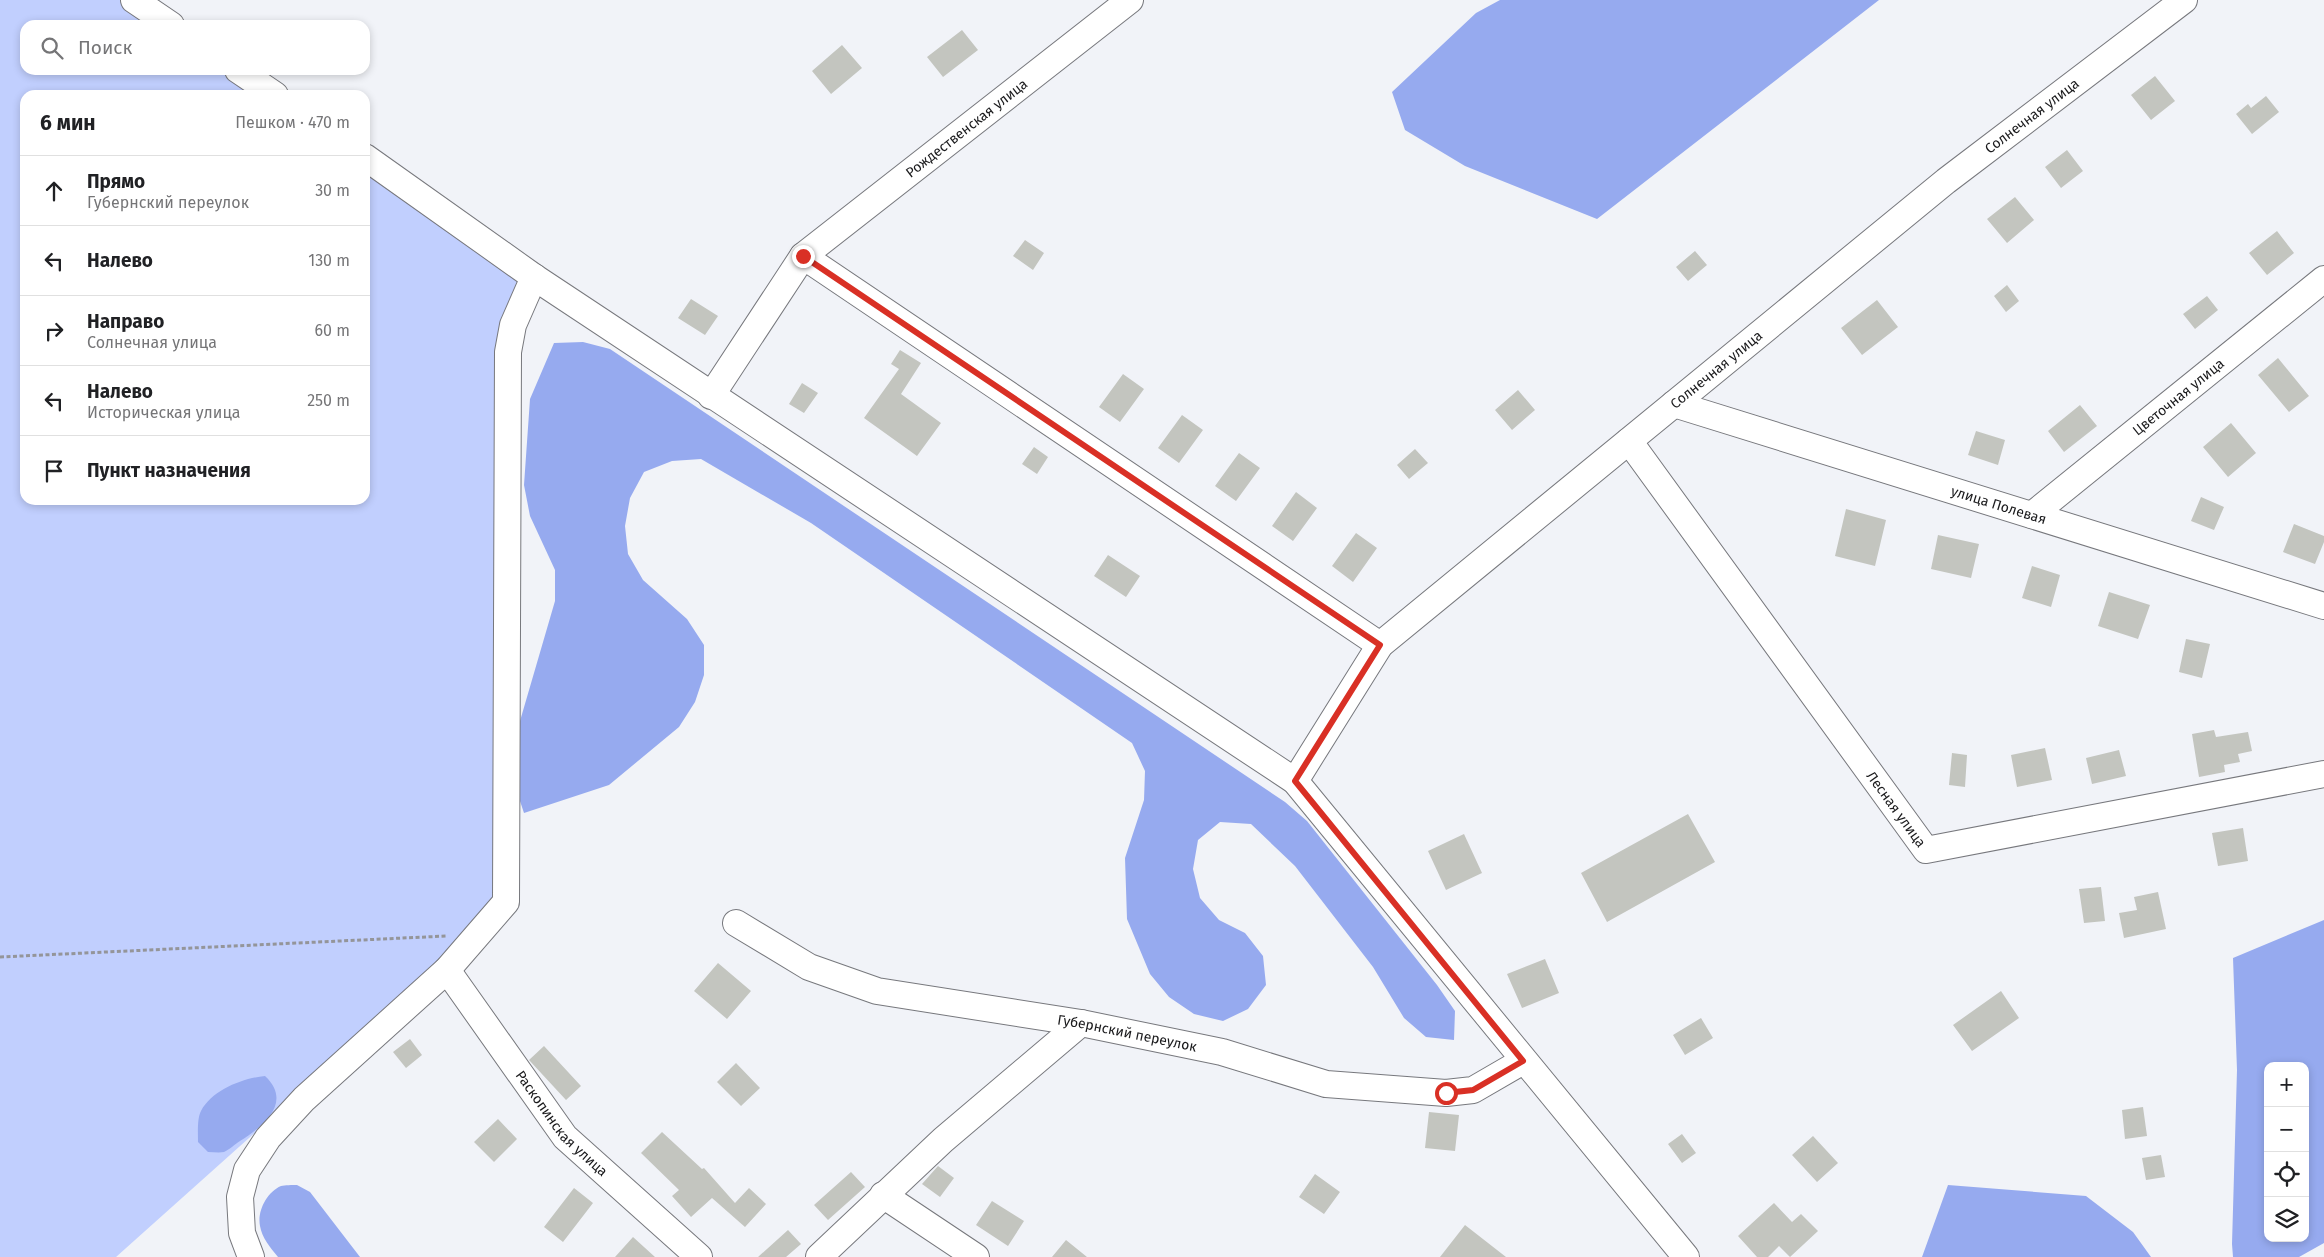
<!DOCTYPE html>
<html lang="ru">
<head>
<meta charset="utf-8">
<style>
	body { margin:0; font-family:"Fira Sans",sans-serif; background:#f2f2f2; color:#202124 }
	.controls { position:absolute; right:15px; bottom:15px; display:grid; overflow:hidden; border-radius:10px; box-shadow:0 2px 8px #0003 }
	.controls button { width:45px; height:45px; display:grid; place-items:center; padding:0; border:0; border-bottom:1px solid #e0e0e0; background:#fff; color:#202124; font:25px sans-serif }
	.stop { position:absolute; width:15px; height:15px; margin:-11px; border:4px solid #d93025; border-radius:50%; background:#fff }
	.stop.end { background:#d93025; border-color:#fff; box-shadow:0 1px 5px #0008 }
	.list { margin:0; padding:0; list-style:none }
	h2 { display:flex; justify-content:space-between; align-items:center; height:65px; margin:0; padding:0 20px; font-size:21px }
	h2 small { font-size:16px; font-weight:400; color:#757577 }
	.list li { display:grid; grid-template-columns:32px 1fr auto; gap:15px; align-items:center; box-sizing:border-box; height:70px; padding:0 20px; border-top:1px solid #e0e0e0 }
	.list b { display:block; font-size:19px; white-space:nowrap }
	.list p { margin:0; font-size:16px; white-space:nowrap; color:#757577 }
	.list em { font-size:16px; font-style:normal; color:#757577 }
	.icon { flex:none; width:28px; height:28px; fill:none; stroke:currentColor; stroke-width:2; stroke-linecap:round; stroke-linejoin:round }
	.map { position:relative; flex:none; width:2324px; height:1257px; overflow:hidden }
	.search { position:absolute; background:#fff; box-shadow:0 2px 8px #0003; left:20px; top:20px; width:350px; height:55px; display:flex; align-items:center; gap:12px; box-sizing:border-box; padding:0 18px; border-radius:15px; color:#757577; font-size:19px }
	.panel { position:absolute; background:#fff; box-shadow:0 2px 8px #0003; left:20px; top:90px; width:350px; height:415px; border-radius:15px }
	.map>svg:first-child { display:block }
	.green { fill:#c1cffe }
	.forest { fill:#96aaef; fill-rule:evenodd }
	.building { fill:#c3c5bf }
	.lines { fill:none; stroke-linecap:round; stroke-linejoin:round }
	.minor-casing { stroke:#77787d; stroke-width:28 }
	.path { stroke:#949599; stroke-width:3; stroke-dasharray:4 2.5; stroke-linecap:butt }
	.minor { stroke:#fff; stroke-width:26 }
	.route { stroke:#d93025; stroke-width:6 }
	.labels { text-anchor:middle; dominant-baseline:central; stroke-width:5; stroke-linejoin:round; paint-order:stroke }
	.street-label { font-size:14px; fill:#1a1a1c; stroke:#fff }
</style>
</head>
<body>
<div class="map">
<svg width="2324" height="1257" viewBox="0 0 2324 1257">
	<rect width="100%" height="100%" fill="#f1f3f8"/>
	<path class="green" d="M0 0H134L171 25H25V70H238L275 95H25V500H365V157L534 277 508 352 506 902 476 935 116 1257H0Z"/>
	<path class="forest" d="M1500 0H1879L1597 219 1465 166 1405 130 1392 92 1476 13Z
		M583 342 610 349 1285 802 1307 821 1437 985 1455 1011 1454 1040 1426 1037 1404 1018 1373 967 1295 866 1251 824 1220 822 1198 840 1193 869 1200 898 1219 920 1245 933 1263 956 1266 985 1248 1009 1223 1021 1194 1014 1169 997 1150 974 1127 919 1125 858 1144 800 1145 771 1132 743 811 523 701 459 672 461 644 472 630 498 625 526 628 554 643 580 687 619 704 645V675L695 702 679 727 609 785 524 813 511 774 513 745 555 601V570L530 516 524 485 530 399 554 343Z
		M2324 920V1243L2299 1257H2233L2232 1244 2237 1070 2233 958ZM2268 1066H2305V1238H2268Z
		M265 1076C293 1102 264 1126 240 1141 235 1144 229 1150 224 1152 219 1153 213 1152 208 1152L198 1142C198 1134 197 1118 201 1111 212 1090 243 1078 265 1076Z
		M297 1185 310 1192 360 1257H278C270 1247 262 1238 260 1226 257 1211 267 1192 281 1186 285 1185 292 1185 297 1185Z
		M1948 1185 2086 1196 2133 1232 2151 1257H1922Z"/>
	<path class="building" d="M962 30 978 50 943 77 927 57Z
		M842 45 862 68 831 94 812 71Z
		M2155 76 2175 101 2151 120 2131 95Z
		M2266 96 2279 112 2252 134 2236 114 2248 104 2251 108Z
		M2067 150 2083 171 2061 188 2045 167Z
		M2015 197 2034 220 2007 243 1987 219Z
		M2277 231 2294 253 2267 275 2249 253Z
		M1025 240 1044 253 1033 270 1013 256Z
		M1695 251 1707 265 1688 281 1676 267Z
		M2007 285 2019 301 2006 312 1994 296Z
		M2207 296 2218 310 2195 329 2183 314Z
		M691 299 718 316 705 335 678 318Z
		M1877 300 1898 327 1862 355 1841 328Z
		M900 350 921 363 901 394 941 423 917 456 864 418 899 369 891 364Z
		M2278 358 2309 396 2289 412 2258 375Z
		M1123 374 1144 389 1120 422 1099 407Z
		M802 383 818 393 804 413 789 404Z
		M1518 390 1535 410 1512 430 1495 410Z
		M2080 405 2097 426 2064 452 2048 431Z
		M1182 415 1203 430 1179 463 1158 448Z
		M2231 423 2256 453 2228 477 2203 447Z
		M1976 431 2005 440 1998 465 1968 455Z
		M1034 447 1048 457 1037 474 1022 464Z
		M1415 449 1428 463 1409 479 1397 465Z
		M1239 453 1260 468 1236 501 1215 486Z
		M1296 492 1317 508 1293 541 1272 526Z
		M2201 497 2224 507 2214 530 2191 521Z
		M1846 509 1886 520 1875 566 1835 556Z
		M2294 524 2324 536V542L2315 564 2283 552Z
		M1356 533 1377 548 1353 582 1332 566Z
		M1938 535 1979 544 1971 578 1931 569Z
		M1108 555 1140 576 1126 597 1094 576Z
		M2032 566 2060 575 2051 607 2022 598Z
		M2109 592 2150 605 2138 639 2098 626Z
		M2186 639 2210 644 2202 678 2179 672Z
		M2214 730 2216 737 2248 732 2252 751 2238 754 2240 762 2224 765 2225 772 2199 777 2192 734Z
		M2045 748 2052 780 2017 787 2011 755Z
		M2119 750 2126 776 2092 784 2086 758Z
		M1952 753 1967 755 1965 787 1949 785Z
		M1688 814 1715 862 1607 922 1581 873Z
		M2243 828 2248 861 2218 866 2212 833Z
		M1464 834 1482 873 1446 890 1428 851Z
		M2101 887 2105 921 2084 923 2079 889Z
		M2158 892 2166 929 2124 938 2119 913 2137 910 2134 897Z
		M1545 959 1559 993 1522 1008 1507 974Z
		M718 963 751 991 727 1019 694 991Z
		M2001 991 2019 1018 1972 1051 1953 1025Z
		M1701 1018 1713 1038 1685 1055 1673 1035Z
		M410 1039 422 1055 406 1068 393 1052Z
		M544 1046 581 1086 566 1100 529 1060Z
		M736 1063 760 1088 741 1106 717 1082Z
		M2143 1107 2147 1136 2125 1139 2122 1110Z
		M1429 1112 1459 1115 1455 1151 1425 1148Z
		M498 1119 517 1139 494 1162 474 1142Z
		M662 1132 702 1169 704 1168 735 1203 749 1188 766 1204 745 1227 712 1198 691 1217 672 1196 679 1190 641 1153Z
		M1682 1134 1696 1153 1682 1163 1668 1144Z
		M1813 1136 1838 1163 1817 1182 1792 1155Z
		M2161 1155 2165 1177 2146 1180 2142 1158Z
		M938 1166 954 1178 940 1197 922 1184Z
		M851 1172 865 1187 828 1220 814 1205Z
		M1315 1174 1340 1192 1324 1214 1299 1197Z
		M574 1188 593 1203 563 1242 544 1227Z
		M992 1201 1024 1221 1008 1246 976 1225Z
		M1774 1203 1792 1222 1801 1214 1818 1231 1790 1257 1779 1246 1768 1257H1757L1738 1236Z
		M1465 1225 1506 1257H1440Z
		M788 1230 801 1244 786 1257H758Z
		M633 1237 655 1257H615Z
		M1066 1240 1087 1257H1052Z"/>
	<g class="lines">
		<g class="minor-casing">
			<g id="minor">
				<path d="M134 0 171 25"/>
				<path d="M238 70 275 95"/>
				<path d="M365 157 534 277 1295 781 1686 1257"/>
				<path d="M803 256 1380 645"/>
				<path id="s1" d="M711 396 803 256 1130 0"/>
				<path id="s2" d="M1674 404 2324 606"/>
				<path id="s3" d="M1629 441 1926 850 2324 774"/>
				<path id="s4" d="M2032 515 2324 279"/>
				<path id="s5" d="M1295 781 1380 645 1946 181 2184 0"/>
				<path id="s6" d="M736 923 809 967 877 991 1081 1023 1222 1052 1326 1084 1446 1093 1473 1090 1523 1061"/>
				<path id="s7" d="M447 970 565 1137 699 1257"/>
				<path d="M883 1195 976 1257"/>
				<path d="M251 1257 242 1233 240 1197 247 1170 268 1138 304 1099 447 970 506 902 508 352 513 325 534 277"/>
				<path d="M819 1257 943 1140 1081 1023"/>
			</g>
		</g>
		<path class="path" d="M0 957 446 936"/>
		<use href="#minor" class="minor"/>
	</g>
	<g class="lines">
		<path class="route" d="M803 256 1380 645 1295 781 1523 1061 1473 1090 1446 1093"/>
	</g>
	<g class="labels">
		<g class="street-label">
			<text stroke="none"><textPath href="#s5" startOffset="1000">Солнечная улица</textPath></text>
			<text stroke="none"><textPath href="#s1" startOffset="375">Рождественская улица</textPath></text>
			<text stroke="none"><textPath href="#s5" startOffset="595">Солнечная улица</textPath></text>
			<text stroke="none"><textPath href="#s4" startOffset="188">Цветочная улица</textPath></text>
			<text stroke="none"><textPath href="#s2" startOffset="340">улица Полевая</textPath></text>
			<text stroke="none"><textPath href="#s3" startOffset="455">Лесная улица</textPath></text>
			<text stroke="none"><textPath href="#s6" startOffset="411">Губернский переулок</textPath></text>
			<text stroke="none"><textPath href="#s7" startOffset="192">Раскопинская улица</textPath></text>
		</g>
	</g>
</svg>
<div class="controls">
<button>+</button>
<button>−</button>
<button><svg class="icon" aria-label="locate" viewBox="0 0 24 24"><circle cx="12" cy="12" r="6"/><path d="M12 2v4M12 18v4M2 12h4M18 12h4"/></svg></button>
<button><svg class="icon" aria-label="layers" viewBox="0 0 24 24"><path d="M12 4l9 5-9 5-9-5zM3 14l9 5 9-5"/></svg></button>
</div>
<div class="stop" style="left:1446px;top:1093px"></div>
<div class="stop end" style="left:803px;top:256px"></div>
<div class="search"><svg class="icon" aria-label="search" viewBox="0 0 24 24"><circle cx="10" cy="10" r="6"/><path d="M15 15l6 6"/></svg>Поиск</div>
<section class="panel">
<h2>6 мин<small>Пешком · 470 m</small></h2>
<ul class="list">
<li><svg class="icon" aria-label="ahead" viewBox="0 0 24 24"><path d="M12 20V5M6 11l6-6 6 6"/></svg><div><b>Прямо</b><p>Губернский переулок</p></div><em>30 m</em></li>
<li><svg class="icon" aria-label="left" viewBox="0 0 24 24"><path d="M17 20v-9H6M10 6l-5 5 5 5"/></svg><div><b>Налево</b></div><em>130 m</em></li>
<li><svg class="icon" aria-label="right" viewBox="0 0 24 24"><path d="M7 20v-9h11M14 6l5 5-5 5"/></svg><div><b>Направо</b><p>Солнечная улица</p></div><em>60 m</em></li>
<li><svg class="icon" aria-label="left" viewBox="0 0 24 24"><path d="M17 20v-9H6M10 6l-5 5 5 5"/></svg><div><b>Налево</b><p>Историческая улица</p></div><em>250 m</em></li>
<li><svg class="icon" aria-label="arrive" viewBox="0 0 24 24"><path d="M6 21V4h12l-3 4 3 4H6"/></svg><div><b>Пункт назначения</b></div></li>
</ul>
</section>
</div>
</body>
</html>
